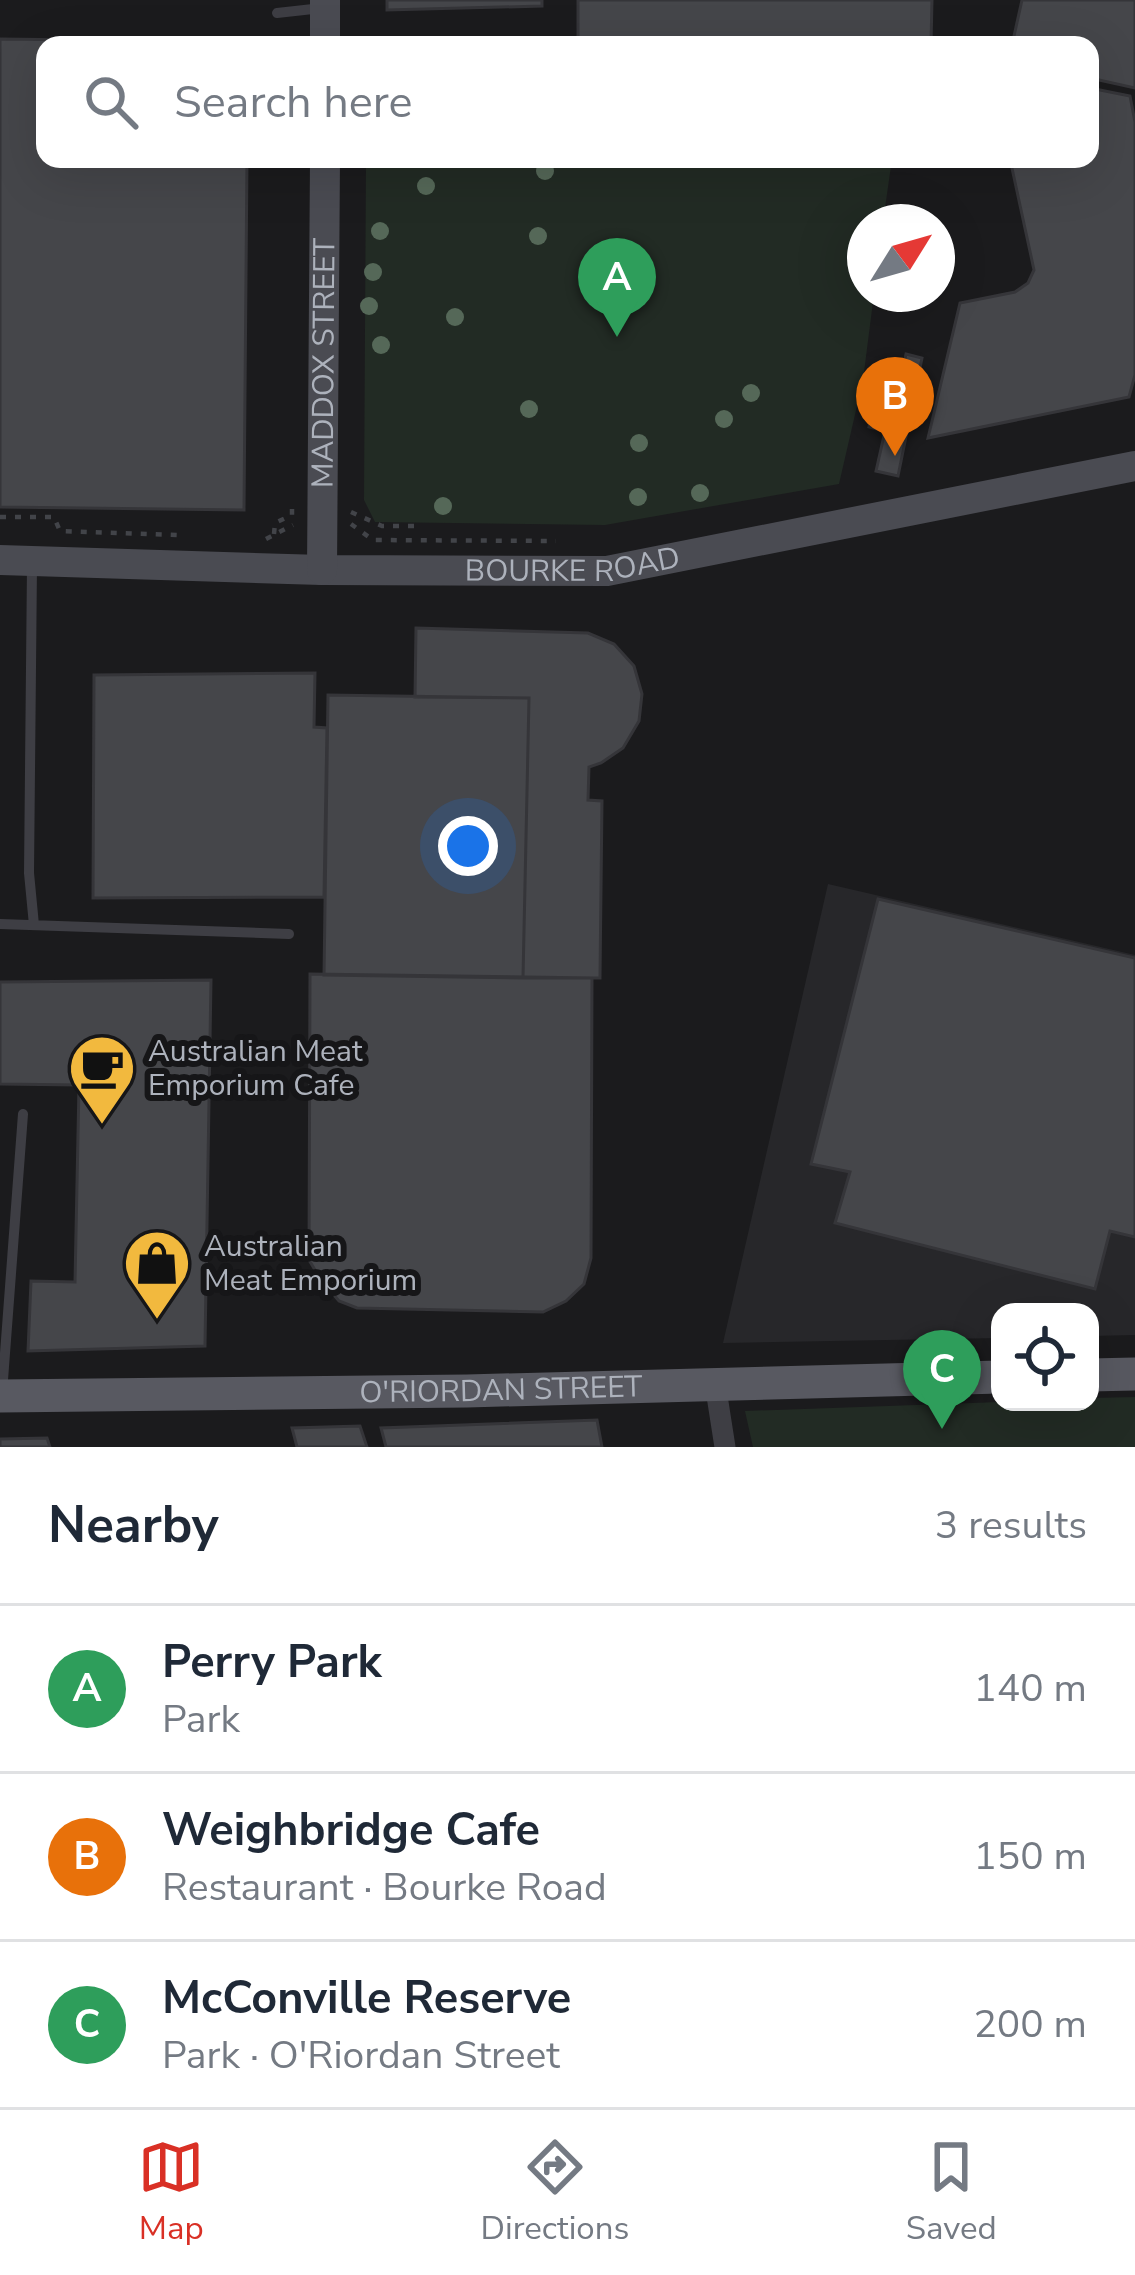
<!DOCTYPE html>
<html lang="en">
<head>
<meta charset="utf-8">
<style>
	body { margin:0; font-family:"Nunito Sans",sans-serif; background:#f2f2f3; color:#1f2937 }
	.controls { position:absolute; right:36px; bottom:36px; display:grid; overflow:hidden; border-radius:24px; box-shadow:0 12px 48px #0002 }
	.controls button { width:108px; height:108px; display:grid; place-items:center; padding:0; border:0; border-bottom:3px solid #e0e1e3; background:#fff; color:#1f2937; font:60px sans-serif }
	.compass { position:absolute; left:847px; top:204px; width:108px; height:108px; border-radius:50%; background:#fff; box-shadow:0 12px 48px #0002; rotate:53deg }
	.you { position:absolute; left:468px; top:846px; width:42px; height:42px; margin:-30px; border:9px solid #fff; border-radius:50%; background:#1a73e8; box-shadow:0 0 0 18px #1a73e833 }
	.badge { display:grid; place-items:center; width:78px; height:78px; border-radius:50%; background:#d93025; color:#fff; font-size:39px; font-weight:700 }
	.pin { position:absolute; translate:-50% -99px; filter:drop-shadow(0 3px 6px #0008) }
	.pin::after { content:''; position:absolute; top:63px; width:42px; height:36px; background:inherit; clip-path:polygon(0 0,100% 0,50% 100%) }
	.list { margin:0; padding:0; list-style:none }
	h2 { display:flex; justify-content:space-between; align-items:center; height:156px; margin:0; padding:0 48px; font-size:51px }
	h2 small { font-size:39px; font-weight:400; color:#747a83 }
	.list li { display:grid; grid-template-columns:78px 1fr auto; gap:36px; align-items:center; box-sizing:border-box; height:168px; padding:0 48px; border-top:3px solid #e0e1e3 }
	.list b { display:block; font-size:45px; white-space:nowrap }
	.list p { margin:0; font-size:39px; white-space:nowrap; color:#747a83 }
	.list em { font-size:39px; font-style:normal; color:#747a83 }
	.icon { flex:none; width:66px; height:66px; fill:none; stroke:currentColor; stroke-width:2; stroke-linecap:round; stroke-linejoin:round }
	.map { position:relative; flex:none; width:1135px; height:1447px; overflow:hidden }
	.search { position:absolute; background:#fff; box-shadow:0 12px 48px #0002; left:36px; right:36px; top:36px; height:132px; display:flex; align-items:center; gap:30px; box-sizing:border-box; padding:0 42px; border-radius:24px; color:#747a83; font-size:45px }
	.sheet { height:660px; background:#fff }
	nav { display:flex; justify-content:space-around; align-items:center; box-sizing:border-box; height:168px; border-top:3px solid #e0e1e3; background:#fff; font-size:33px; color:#747a83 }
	nav a { display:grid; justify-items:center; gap:6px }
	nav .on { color:#d93025 }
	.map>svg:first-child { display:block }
	.built { fill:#27272a }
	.green { fill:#222b24 }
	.building { fill:#45464a; stroke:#353539; stroke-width:3 }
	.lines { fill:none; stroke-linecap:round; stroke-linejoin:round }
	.path { stroke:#424449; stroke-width:4.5; stroke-dasharray:6 9; stroke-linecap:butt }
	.lane { stroke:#3e3e44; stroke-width:10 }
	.street { stroke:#3e3e44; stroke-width:21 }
	.secondary { stroke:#4a4b52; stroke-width:30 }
	.primary { stroke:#585961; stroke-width:33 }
	.tree { fill:#556858 }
	.labels { text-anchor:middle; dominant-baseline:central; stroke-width:12; stroke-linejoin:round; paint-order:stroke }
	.street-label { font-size:30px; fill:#adb2bc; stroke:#161618 }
	.poi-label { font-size:30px; fill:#adb2bc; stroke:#161618; text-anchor:start }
</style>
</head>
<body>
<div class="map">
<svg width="1135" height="1447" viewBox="0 0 1135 1447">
	<rect width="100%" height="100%" fill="#1b1b1d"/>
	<path class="built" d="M828 884 1135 955V1335L1090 1336V1312H1000V1338L723 1343Z"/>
	<path class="green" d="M577 39 578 45H365V40Z
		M366 159H892L883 222H865V294H874L863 380 839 484 605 525 375 522 364 500Z
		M1135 1397V1447H753L745 1411 1000 1402H1090V1398Z"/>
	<path class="building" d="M387 0H542V6L387 10Z
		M578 0H932L931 45H578Z
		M1022 0H1135V88L1090 78V45H1012Z
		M0 39 248 42V45H45V159H247L244 510 0 507Z
		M1090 88 1130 96 1135 122V375L1129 397 928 438 960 303 1015 292 1028 283 1034 270 1010 159H1090Z
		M906 354 922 358 898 476 876 471 885 431 869 427 880 377 900 381Z
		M416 628 588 633 614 644 634 666 642 694 639 721 623 748 601 763 589 767 588 800 602 801 600 978H523L529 698 415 697Z
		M315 673 314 727 327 728 324 897 93 898 94 675Z
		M328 695 529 698 523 978 324 975Z
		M878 899 1135 958V1237L1110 1231 1095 1289 835 1223 850 1172 811 1164Z
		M310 974 592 978 591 1258 584 1284 566 1301 543 1312 357 1308 339 1301 321 1280 309 1260Z
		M211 980 205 1346 28 1351 31 1281 75 1282 79 1085 0 1084V982Z
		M597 1420 602 1447H386L381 1428Z
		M360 1426 367 1447H297L292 1428Z
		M47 1438 50 1447H0V1439Z"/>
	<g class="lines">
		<path class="path" d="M351 512 382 526H414
			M0 517H54L60 531 177 535
			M351 524 373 540 556 541
			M274 534 275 523 292 515V509
			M266 539 293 525"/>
		<path class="lane" d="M277 13 322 8
			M32 565 29 873 34 925
			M0 924 289 934
			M2 1393 23 1114"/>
		<path class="street" d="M715 1383 725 1447"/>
		<g class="secondary">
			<path d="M325 0V45"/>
			<path id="s1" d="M0 560 322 570 607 571 1135 466"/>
			<path id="s2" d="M322 570 325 159"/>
		</g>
		<g class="primary">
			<path d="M1090 1375 1135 1374"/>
			<path id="s3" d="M0 1396 467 1391 1000 1377"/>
		</g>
	</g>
	<g class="tree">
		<circle cx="545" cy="171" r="9"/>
		<circle cx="426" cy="186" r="9"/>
		<circle cx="380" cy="231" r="9"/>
		<circle cx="538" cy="236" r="9"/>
		<circle cx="373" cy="272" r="9"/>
		<circle cx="600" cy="290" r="9"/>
		<circle cx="369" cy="306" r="9"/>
		<circle cx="455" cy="317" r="9"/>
		<circle cx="381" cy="345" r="9"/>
		<circle cx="751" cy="393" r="9"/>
		<circle cx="529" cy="409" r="9"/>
		<circle cx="724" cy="419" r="9"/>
		<circle cx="639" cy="443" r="9"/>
		<circle cx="700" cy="493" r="9"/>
		<circle cx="638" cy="497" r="9"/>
		<circle cx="443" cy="506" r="9"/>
	</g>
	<defs>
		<g id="cafe-pin" transform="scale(3.45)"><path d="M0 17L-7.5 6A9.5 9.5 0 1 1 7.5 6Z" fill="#f2b93e" stroke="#161618"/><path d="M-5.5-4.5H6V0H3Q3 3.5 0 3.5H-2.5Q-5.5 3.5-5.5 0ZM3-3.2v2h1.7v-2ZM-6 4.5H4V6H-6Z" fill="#111"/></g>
		<g id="shop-pin" transform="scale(3.45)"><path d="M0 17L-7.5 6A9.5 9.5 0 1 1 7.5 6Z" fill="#f2b93e" stroke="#161618"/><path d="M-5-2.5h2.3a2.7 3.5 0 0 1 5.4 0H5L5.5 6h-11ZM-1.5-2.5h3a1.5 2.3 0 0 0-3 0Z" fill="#111"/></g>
	</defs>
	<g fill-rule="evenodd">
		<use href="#cafe-pin" x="102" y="1068"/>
		<use href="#shop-pin" x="157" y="1263"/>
	</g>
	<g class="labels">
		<g class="street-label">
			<text stroke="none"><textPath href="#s2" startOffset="207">MADDOX STREET</textPath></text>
			<text stroke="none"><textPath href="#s1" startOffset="573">BOURKE ROAD</textPath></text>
			<text stroke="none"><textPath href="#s3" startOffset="501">O'RIORDAN STREET</textPath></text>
		</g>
		<g class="poi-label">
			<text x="148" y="1051">Australian Meat<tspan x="148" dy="34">Emporium Cafe</tspan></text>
			<text x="204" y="1246">Australian<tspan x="204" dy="34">Meat Emporium</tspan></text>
		</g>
	</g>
</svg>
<div class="controls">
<button><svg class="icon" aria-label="locate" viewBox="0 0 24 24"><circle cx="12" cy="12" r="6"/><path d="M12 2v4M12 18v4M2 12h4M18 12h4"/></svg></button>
</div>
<svg class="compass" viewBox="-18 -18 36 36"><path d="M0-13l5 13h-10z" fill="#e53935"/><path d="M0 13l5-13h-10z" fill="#747a83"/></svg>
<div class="you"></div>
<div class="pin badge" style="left:617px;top:337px;background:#2e9e5b">A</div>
<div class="pin badge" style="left:895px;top:456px;background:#e8710a">B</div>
<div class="pin badge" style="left:942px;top:1429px;background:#2e9e5b">C</div>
<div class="search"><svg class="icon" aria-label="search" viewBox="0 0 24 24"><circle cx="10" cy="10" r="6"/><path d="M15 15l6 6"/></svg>Search here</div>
</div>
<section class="sheet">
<h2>Nearby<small>3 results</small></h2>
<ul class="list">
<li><span class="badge" style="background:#2e9e5b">A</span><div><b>Perry Park</b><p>Park</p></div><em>140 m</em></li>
<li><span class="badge" style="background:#e8710a">B</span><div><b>Weighbridge Cafe</b><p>Restaurant · Bourke Road</p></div><em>150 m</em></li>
<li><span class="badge" style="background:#2e9e5b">C</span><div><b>McConville Reserve</b><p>Park · O'Riordan Street</p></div><em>200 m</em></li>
</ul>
</section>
<nav>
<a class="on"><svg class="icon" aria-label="map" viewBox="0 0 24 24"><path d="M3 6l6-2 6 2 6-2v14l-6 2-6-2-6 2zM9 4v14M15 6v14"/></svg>Map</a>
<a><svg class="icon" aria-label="directions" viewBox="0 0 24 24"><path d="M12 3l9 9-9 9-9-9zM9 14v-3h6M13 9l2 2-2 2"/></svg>Directions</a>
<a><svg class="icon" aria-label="saved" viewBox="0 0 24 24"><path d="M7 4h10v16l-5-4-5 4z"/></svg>Saved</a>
</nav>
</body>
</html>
